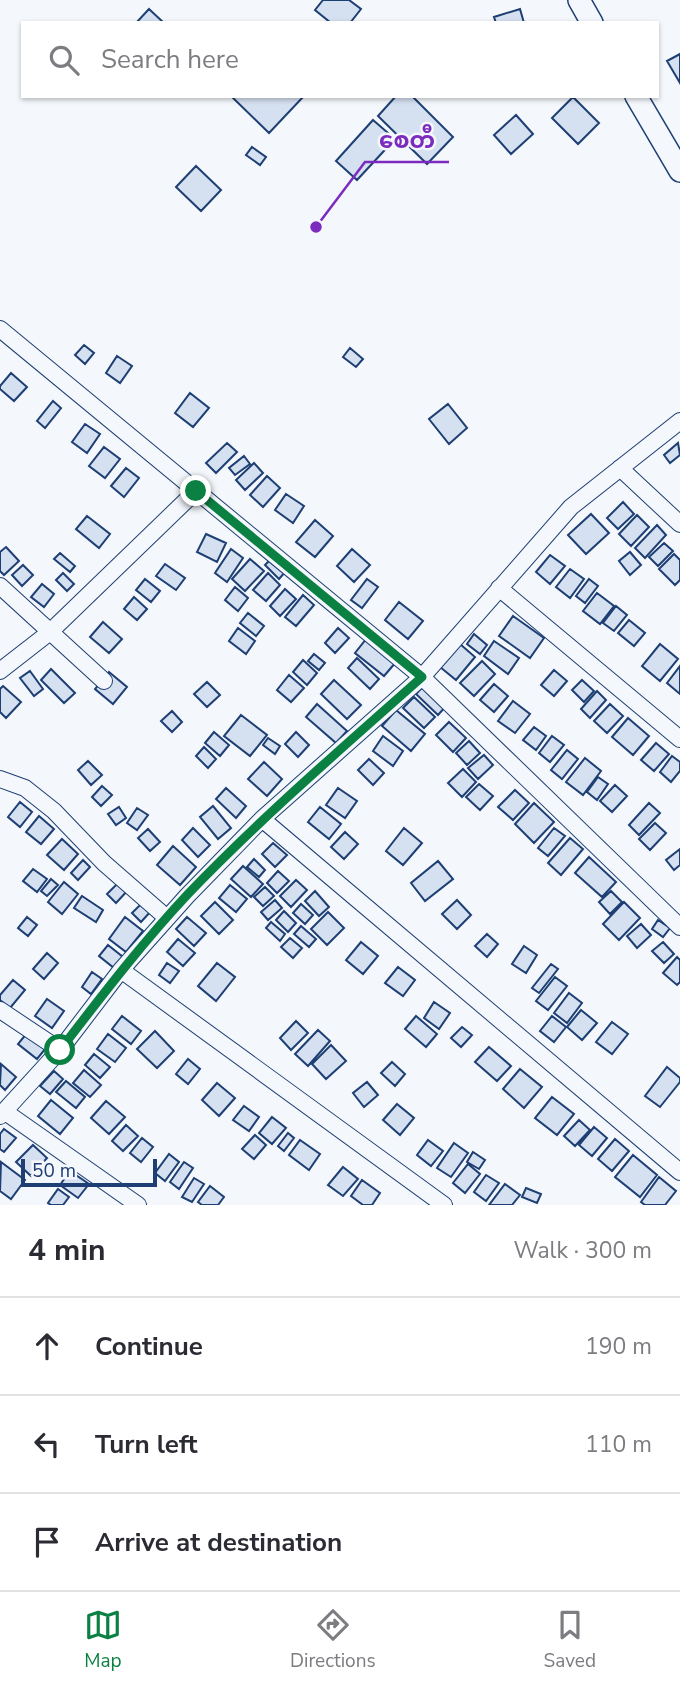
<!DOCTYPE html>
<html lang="en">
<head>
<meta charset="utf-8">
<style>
	body { margin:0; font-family:"Nunito Sans","Noto Sans Myanmar",sans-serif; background:#f2f2f3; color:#2b2b33 }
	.scale { position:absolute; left:21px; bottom:18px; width:136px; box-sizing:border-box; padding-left:7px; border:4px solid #1d3f73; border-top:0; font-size:19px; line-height:24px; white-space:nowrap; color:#1d3f73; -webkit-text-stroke:5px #f4f7fb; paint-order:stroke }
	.stop { position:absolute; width:21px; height:21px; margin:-16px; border:5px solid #0b8043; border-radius:50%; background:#fff }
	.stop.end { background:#0b8043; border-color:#fff; box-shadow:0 2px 7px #0008 }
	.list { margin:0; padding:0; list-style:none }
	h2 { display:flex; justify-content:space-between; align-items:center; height:91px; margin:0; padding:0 28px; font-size:30px }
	h2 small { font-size:23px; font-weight:400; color:#7c7c81 }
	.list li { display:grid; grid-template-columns:46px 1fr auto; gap:21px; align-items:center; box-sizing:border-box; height:98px; padding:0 28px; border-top:2px solid #e1e1e2 }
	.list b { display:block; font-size:26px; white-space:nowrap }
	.list em { font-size:23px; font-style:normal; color:#7c7c81 }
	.icon { flex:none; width:38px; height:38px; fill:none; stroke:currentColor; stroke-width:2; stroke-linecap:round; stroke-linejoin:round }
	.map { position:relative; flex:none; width:680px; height:1205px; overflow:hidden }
	.search { position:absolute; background:#fff; box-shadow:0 2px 5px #0004; left:21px; right:21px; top:21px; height:77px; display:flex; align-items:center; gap:18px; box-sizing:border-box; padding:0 24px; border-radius:0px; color:#7c7c81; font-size:26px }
	.sheet { height:385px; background:#fff }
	nav { display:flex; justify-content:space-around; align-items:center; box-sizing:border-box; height:98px; border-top:2px solid #e1e1e2; background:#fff; font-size:19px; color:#7c7c81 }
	nav a { display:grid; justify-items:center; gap:4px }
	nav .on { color:#0b8043 }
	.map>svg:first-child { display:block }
	.building { fill:#d5e0f0; stroke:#1d3f73; stroke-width:2 }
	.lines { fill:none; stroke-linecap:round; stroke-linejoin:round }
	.minor-casing { stroke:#1d3f73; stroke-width:18 }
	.tertiary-casing { stroke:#1d3f73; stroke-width:24 }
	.minor { stroke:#f4f7fb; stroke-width:16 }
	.tertiary { stroke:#f4f7fb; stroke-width:21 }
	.route { stroke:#0b8043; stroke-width:9 }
	.leader { fill:none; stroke:#7b2cbf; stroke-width:2.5 }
	.callout-dot { fill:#7b2cbf; stroke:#f4f7fb; stroke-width:2.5 }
	.callout-label { font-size:23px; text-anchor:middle; font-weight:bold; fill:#7b2cbf; stroke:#f4f7fb; stroke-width:5; stroke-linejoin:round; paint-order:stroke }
</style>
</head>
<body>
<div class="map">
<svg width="680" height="1205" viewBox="0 0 680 1205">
	<rect width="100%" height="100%" fill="#f4f7fb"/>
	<path class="building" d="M323 0H349L361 9 350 23H331L315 10Z
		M149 9 164 23H136Z
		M520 9 524 23H496L494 17Z
		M680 54V83L667 61Z
		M231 96H304L269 133Z
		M396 96H412L453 137 427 164 378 116Z
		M573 97 599 123 578 144 552 118Z
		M516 115 533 134 511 154 494 135Z
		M373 120 395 139 357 180 336 161Z
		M252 147 266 157 260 165 246 155Z
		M196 166 221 190 201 211 176 187Z
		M84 345 94 353 85 364 75 355Z
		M350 348 363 359 356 367 343 357Z
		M117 356 132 366 120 383 106 373Z
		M11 373 27 387 14 401 0 389V386Z
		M190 393 209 408 193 427 175 413Z
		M53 401 61 408 45 428 37 421Z
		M448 404 467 428 449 444 429 419Z
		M85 424 100 434 87 453 72 442Z
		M227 443 237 452 216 473 206 463Z
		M678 443 680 455 670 463 664 455Z
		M104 447 120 459 105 478 89 466Z
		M244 456 250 464 235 475 229 468Z
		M254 463 263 473 245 490 236 480Z
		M126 468 139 478 124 497 111 486Z
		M267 476 280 488 263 507 250 495Z
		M286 494 304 506 293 523 275 510Z
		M623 502 634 514 618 529 607 518Z
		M591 514 609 533 586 554 568 535Z
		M637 515 649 527 631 546 619 534Z
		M87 516 110 534 99 548 76 529Z
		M315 520 333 536 315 557 296 542Z
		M657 525 666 535 645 558 635 548Z
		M206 534 226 543 217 562 197 552Z
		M664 543 673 551 658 566 649 557Z
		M6 547 19 561 4 575 0 571V552Z
		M231 549 243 558 227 582 215 573Z
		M352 549 370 565 354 582 337 566Z
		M630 552 641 565 630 575 619 561Z
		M60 553 75 566 70 572 54 559Z
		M674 554 680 560V580L675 585 659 569Z
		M550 555 565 566 550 584 536 572Z
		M272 558 286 571 279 579 265 565Z
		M250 559 264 571 245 591 232 579Z
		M165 564 185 578 176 590 156 576Z
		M23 565 33 575 22 586 12 575Z
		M570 569 584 579 570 598 556 587Z
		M63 573 74 584 67 591 56 580Z
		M268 573 280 585 266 601 253 590Z
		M145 579 160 591 151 602 136 590Z
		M367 579 378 587 362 608 351 600Z
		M589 579 598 586 585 603 576 596Z
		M42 584 54 594 44 607 31 597Z
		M235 587 248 598 238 611 225 600Z
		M285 589 296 599 280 616 270 606Z
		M597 593 614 606 600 624 583 611Z
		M303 595 314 605 296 626 285 617Z
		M134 597 147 609 137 620 124 609Z
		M399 602 423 621 408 639 385 620Z
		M616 606 627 615 614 631 603 623Z
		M248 613 264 626 256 636 240 623Z
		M513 616 544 638 530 658 499 636Z
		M629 620 645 633 634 646 618 633Z
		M103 622 122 639 109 653 90 637Z
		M238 628 255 641 246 654 229 641Z
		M338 628 349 638 335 653 325 643Z
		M474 634 487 645 480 654 467 644Z
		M367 638 396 662 384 676 355 653Z
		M494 641 519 658 508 674 484 656Z
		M460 644 475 657 456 680 440 667Z
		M660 644 678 659 660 681 642 666Z
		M314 654 325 663 319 670 308 661Z
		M357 658 379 679 370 689 348 668Z
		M303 660 317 673 307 685 293 672Z
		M482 661 495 674 474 696 460 683Z
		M680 666V694L667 683Z
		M51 669 75 693 64 703 41 680Z
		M554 670 567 681 554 696 541 685Z
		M30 671 43 689 34 696 20 678Z
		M109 672 127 687 113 704 95 689Z
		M289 675 304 688 291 702 277 690Z
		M334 680 361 705 347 719 321 694Z
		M582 680 594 691 584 702 572 690Z
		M207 682 220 695 207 707 194 694Z
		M425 684 447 705 438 715 416 694Z
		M494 684 508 696 494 712 480 700Z
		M3 686 21 702 6 718 0 712V689Z
		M597 691 606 700 590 718 581 709Z
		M414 697 435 717 424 728 403 708Z
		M513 701 530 714 515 733 498 721Z
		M317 704 347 731 336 743 306 717Z
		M610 704 623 716 607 733 594 721Z
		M396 710 425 734 411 751 382 726Z
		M172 711 182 722 172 732 161 721Z
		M241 715 267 735 250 756 224 736Z
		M628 718 649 736 633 755 612 737Z
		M449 722 466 738 453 752 436 735Z
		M534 727 546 736 536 750 523 740Z
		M214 732 229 745 220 756 205 743Z
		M296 732 309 745 298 757 285 744Z
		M383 736 403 751 393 766 373 751Z
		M552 736 564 745 550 762 539 753Z
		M268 738 280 746 275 754 263 745Z
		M469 741 480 753 467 765 456 753Z
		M656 743 669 754 654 771 641 760Z
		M204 747 216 759 208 768 196 756Z
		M567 750 578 759 562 779 551 770Z
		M484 755 493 765 478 779 468 768Z
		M672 756 680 762V771L671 782 660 772Z
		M585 758 601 771 583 795 566 782Z
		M369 759 384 773 373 785 358 770Z
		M88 761 102 775 91 785 78 770Z
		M264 762 282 779 267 796 248 779Z
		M463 769 476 782 462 797 448 783Z
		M598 777 608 784 597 800 587 792Z
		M479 784 493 796 480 810 466 797Z
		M615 785 627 796 612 812 600 801Z
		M102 786 112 795 101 806 92 797Z
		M226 788 246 806 236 818 216 799Z
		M338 788 357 801 345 818 326 805Z
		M515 790 529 803 513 820 498 807Z
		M20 802 32 812 20 827 8 817Z
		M534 803 554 822 534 843 515 824Z
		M649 803 660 813 639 835 629 825Z
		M213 806 231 828 218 839 200 817Z
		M119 807 126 818 116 825 108 814Z
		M320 807 341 824 329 839 308 822Z
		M137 808 148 815 137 830 127 823Z
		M39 816 54 829 41 844 26 832Z
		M655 823 666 833 650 850 639 839Z
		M193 828 210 845 198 857 182 840Z
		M404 828 422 843 403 865 386 851Z
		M554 828 565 836 548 856 538 848Z
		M148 829 160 842 150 851 138 838Z
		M345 832 358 844 344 859 331 847Z
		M570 838 583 849 561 875 548 863Z
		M62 839 78 854 64 870 47 855Z
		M273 843 287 855 275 867 262 854Z
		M173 846 196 867 180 885 157 865Z
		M680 849V865L674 870 666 860Z
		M589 857 616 882 602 897 575 873Z
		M254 859 265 870 259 877 247 867Z
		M83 860 90 867 78 880 71 873Z
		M438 861 453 879 425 901 411 883Z
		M243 866 263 884 251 897 231 879Z
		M33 869 47 879 37 892 23 881Z
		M278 871 289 881 277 893 267 883Z
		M51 879 58 885 47 896 41 891Z
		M296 880 307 890 291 907 280 896Z
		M120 881 129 889 116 903 107 894Z
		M64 882 78 894 62 914 48 902Z
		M230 885 247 899 236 912 219 898Z
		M265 887 274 896 263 906 254 897Z
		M315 891 329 907 319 916 305 901Z
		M611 891 622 902 610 914 599 902Z
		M82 896 103 910 96 922 74 908Z
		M275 900 282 908 268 920 261 912Z
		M457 900 471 915 457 929 442 914Z
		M215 902 233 920 219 934 201 916Z
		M624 902 640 918 619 940 603 924Z
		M142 903 151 911 141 922 132 913Z
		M301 904 313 915 305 924 293 913Z
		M284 911 296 923 288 932 276 920Z
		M328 912 344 928 327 945 311 929Z
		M27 917 37 925 28 936 18 928Z
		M125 917 143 931 126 952 109 939Z
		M187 917 206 933 194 946 176 929Z
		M658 920 670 928 663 937 652 929Z
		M271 922 285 934 280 941 266 928Z
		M641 924 651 935 637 948 627 936Z
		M301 926 316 939 309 947 294 934Z
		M487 934 498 944 487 957 475 946Z
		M290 938 302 948 293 958 281 947Z
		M178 939 195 953 183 966 167 952Z
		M361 942 378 956 363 974 346 960Z
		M663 942 674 954 664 963 652 951Z
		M108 945 123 957 114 968 99 956Z
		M524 946 537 955 526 973 512 964Z
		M47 953 58 963 44 979 33 969Z
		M677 957 680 960V982L677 985 663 973Z
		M167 963 179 971 170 983 159 975Z
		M217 963 235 977 216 1001 198 986Z
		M551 964 558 969 539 993 532 988Z
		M398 967 415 980 403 996 385 983Z
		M92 972 102 979 91 994 82 987Z
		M555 977 567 986 548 1010 536 1001Z
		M13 980 25 990 10 1008 0 1000V995Z
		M569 993 582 1003 567 1023 554 1013Z
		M47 999 64 1011 52 1028 35 1016Z
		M434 1002 450 1013 439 1029 424 1018Z
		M581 1010 597 1023 582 1040 567 1027Z
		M122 1016 141 1031 131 1044 112 1029Z
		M416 1016 437 1034 426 1047 405 1029Z
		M552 1016 566 1027 554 1042 540 1031Z
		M296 1021 308 1033 291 1050 280 1038Z
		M612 1022 628 1034 612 1054 596 1042Z
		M462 1027 472 1035 461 1047 451 1038Z
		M318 1030 330 1041 308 1066 295 1054Z
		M155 1031 174 1051 157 1068 137 1049Z
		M27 1033 46 1048 37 1059 18 1044Z
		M108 1034 126 1048 115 1062 97 1049Z
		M331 1045 346 1061 326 1079 312 1064Z
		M489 1047 511 1066 497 1081 475 1062Z
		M94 1054 110 1067 100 1078 85 1065Z
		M188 1059 200 1069 188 1084 176 1074Z
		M392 1062 405 1074 395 1086 381 1073Z
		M1 1064 16 1077 5 1090 0 1085Z
		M667 1067 680 1078V1082L660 1107 645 1096Z
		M520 1069 542 1087 524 1108 503 1089Z
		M84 1070 101 1085 90 1097 73 1083Z
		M54 1071 63 1079 50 1094 40 1086Z
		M66 1081 85 1097 76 1108 56 1092Z
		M367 1082 378 1095 364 1107 353 1093Z
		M217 1083 235 1098 219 1116 202 1100Z
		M552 1097 574 1114 557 1135 535 1118Z
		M51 1100 73 1118 60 1134 38 1116Z
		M106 1101 125 1117 109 1134 91 1118Z
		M397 1104 414 1118 400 1135 383 1120Z
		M244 1106 259 1117 249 1131 233 1120Z
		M272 1117 286 1128 272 1144 259 1133Z
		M579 1120 590 1130 575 1146 564 1136Z
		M126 1125 138 1136 123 1151 112 1141Z
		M594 1127 607 1138 592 1156 579 1145Z
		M4 1129 16 1138 4 1152 0 1149V1134Z
		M288 1133 294 1138 284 1151 278 1146Z
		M255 1135 266 1145 254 1159 242 1149Z
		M142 1138 153 1147 141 1162 130 1153Z
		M615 1139 629 1151 612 1171 598 1159Z
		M300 1140 320 1154 309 1170 289 1155Z
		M428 1140 443 1151 431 1166 417 1155Z
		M454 1143 468 1153 451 1177 437 1168Z
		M33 1145 47 1158 31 1176 16 1162Z
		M473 1152 485 1160 479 1169 467 1162Z
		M169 1154 179 1162 165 1181 155 1173Z
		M633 1155 657 1175 640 1197 615 1177Z
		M1 1162 25 1180 11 1199 0 1191Z
		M184 1162 193 1168 179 1189 170 1182Z
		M468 1164 480 1174 465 1193 453 1183Z
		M343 1167 358 1179 343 1196 328 1185Z
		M70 1171 89 1184 78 1198 60 1185Z
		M486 1175 499 1183 486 1201 474 1192Z
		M659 1177 676 1191 665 1205H645L641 1202Z
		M194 1178 204 1184 192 1202 182 1197Z
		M362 1180 380 1193 372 1205H363L351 1196Z
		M505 1184 520 1195 512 1205H489Z
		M210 1186 224 1197 218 1205H202L198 1202Z
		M526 1188 541 1194 537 1203 522 1197Z
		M58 1189 69 1197 63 1205H51L48 1203Z"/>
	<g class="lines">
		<g class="minor-casing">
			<path id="minor" d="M0 329 422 677 680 927
				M620 468 680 524
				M0 586 104 681
				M499 588 680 739
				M0 671 50 632 196 491
				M0 779 25 788 54 811 104 863 167 918
				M262 819 680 1172
				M121 970 444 1205
				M0 1010 60 1050
				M4 1111 138 1205
				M0 1116 60 1050 121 970 187 896 262 819 422 677 571 507 680 421"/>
		</g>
		<g class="tertiary-casing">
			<path id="tertiary" d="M579 0 592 23
				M636 96 680 171"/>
		</g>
		<use href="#minor" class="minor"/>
		<use href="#tertiary" class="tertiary"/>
	</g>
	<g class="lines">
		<path class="route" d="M60 1050C101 997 142 943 188 894 262 817 342 748 422 677L196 491"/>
	</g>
	<path class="leader" d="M316 227L365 162H449"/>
	<circle class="callout-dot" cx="316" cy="227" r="7"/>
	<g class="callout-label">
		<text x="407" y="148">စေတီ</text>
	</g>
</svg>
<div class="scale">50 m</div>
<div class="stop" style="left:60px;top:1050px"></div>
<div class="stop end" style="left:196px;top:491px"></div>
<div class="search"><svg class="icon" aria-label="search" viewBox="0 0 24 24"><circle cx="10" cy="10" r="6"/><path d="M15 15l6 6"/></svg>Search here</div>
</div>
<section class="sheet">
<h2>4 min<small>Walk · 300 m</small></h2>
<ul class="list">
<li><svg class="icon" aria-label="ahead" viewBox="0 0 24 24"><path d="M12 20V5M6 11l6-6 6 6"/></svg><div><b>Continue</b></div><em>190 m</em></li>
<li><svg class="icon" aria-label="left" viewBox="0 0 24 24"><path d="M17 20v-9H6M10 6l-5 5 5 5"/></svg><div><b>Turn left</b></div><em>110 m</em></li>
<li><svg class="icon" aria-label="arrive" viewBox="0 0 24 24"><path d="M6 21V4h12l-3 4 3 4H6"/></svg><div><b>Arrive at destination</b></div></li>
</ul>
</section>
<nav>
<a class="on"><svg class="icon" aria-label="map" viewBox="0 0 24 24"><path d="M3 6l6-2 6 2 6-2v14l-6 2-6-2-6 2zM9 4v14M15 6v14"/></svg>Map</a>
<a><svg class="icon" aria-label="directions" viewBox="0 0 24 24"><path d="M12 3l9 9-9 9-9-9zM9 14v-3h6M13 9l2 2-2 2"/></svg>Directions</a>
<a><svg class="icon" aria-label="saved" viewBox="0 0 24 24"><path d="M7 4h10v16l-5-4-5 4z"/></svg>Saved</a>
</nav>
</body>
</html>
